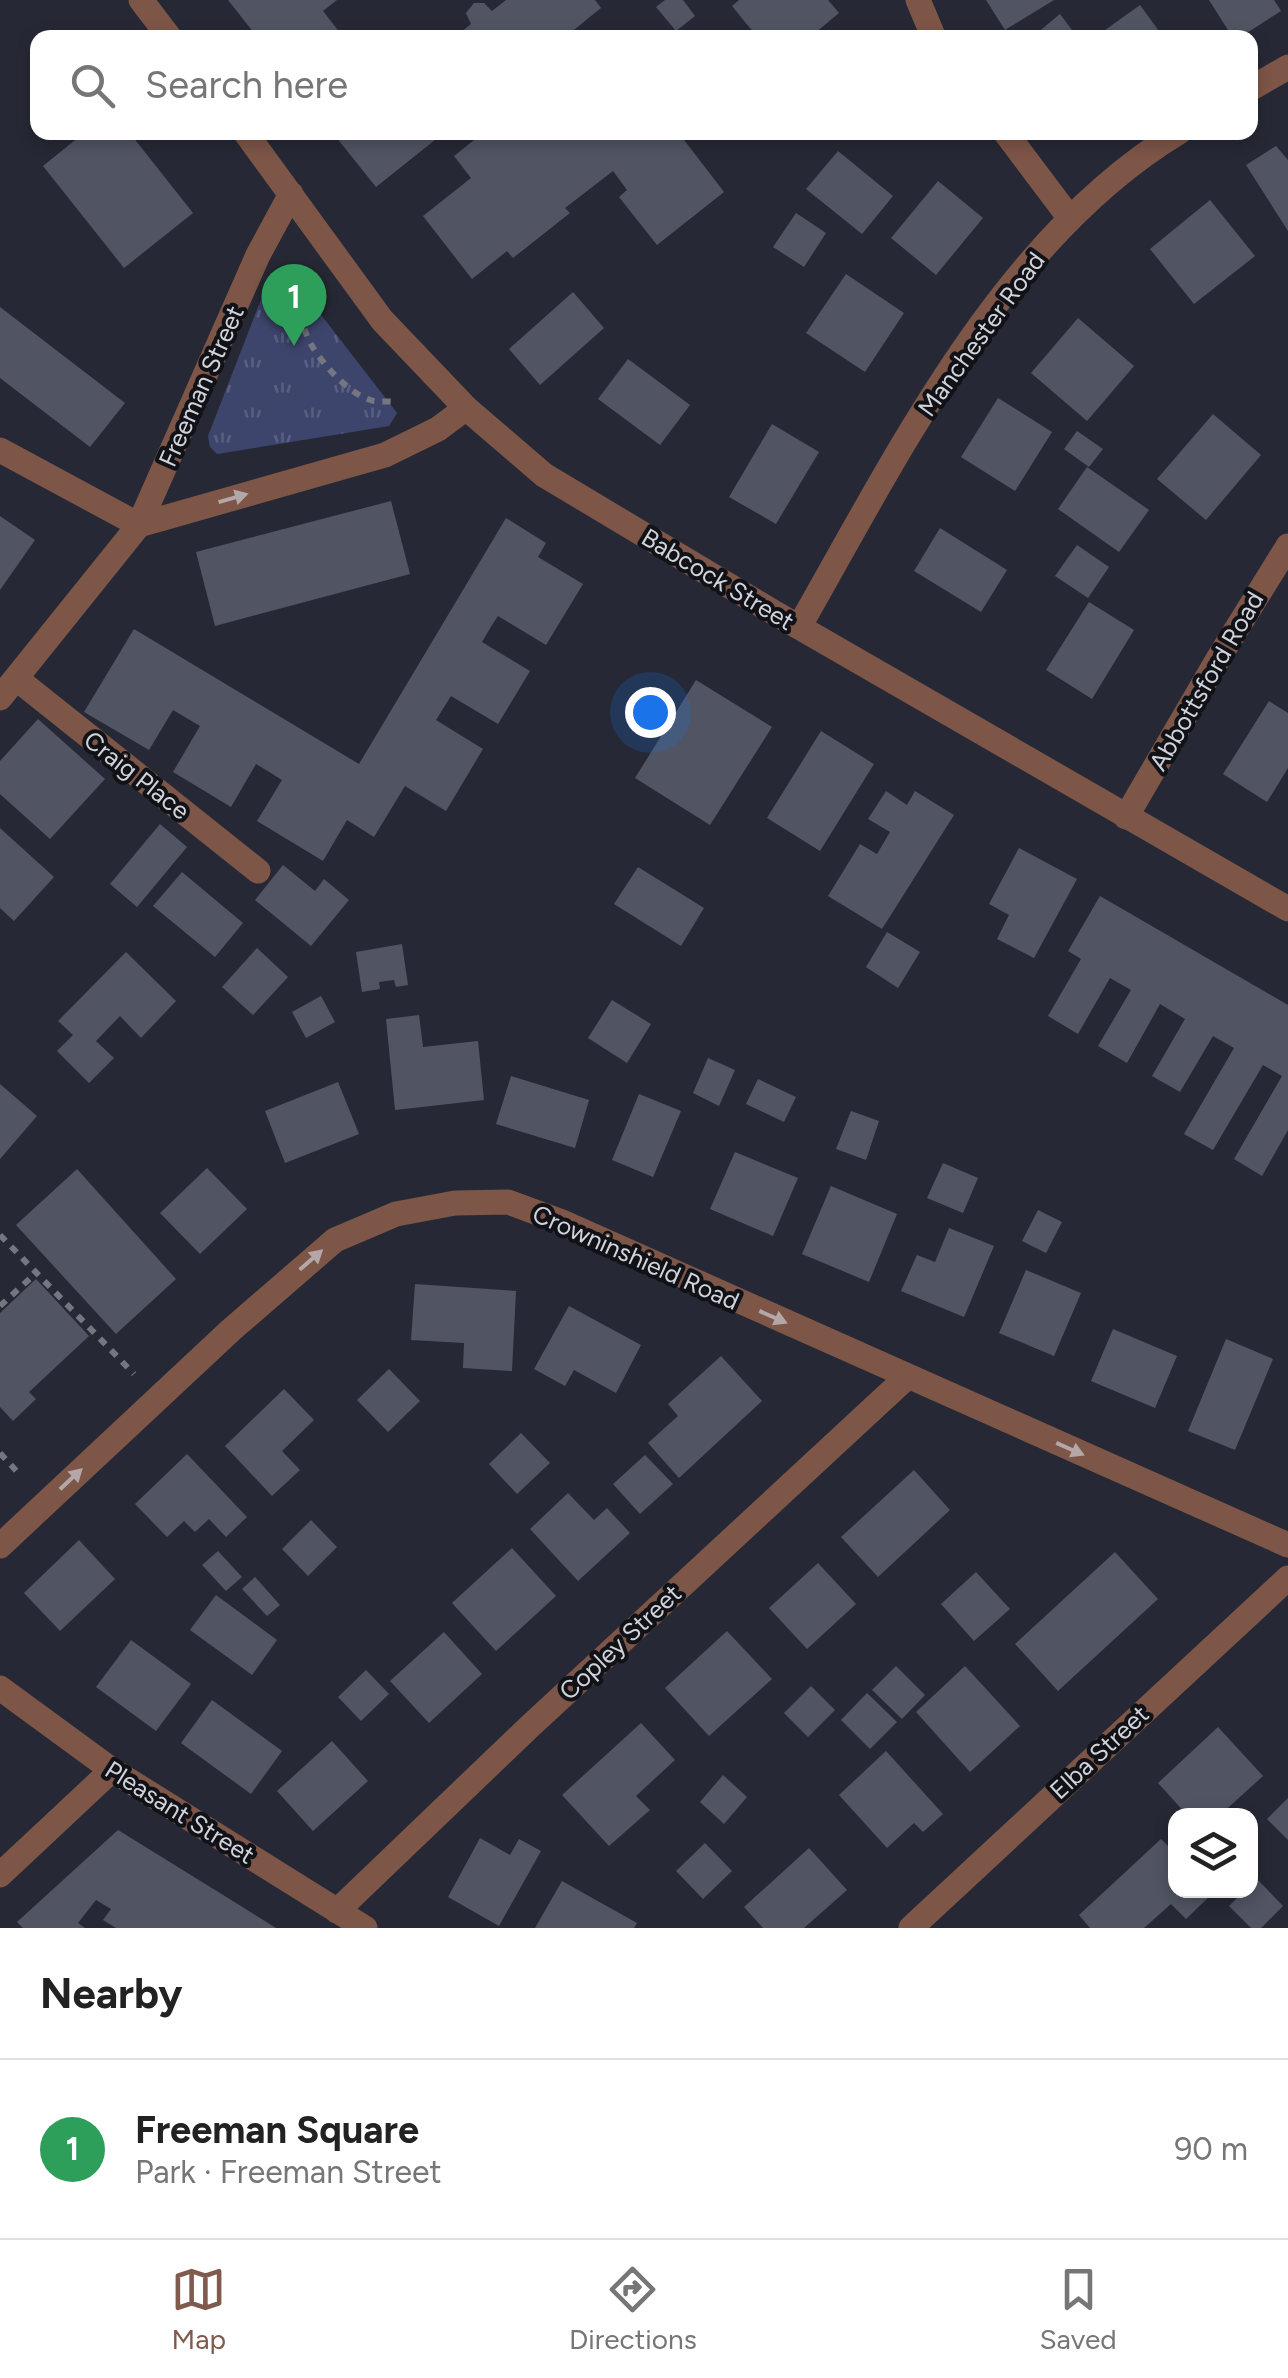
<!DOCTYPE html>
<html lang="en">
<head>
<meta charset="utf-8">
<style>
	body { margin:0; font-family:Figtree,sans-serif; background:#f6f6f6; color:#222 }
	.controls { position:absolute; right:30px; bottom:30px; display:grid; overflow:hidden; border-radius:20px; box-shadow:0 5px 15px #0003 }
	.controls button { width:90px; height:90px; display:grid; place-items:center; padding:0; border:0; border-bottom:2px solid #e0e0e0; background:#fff; color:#222; font:50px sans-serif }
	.you { position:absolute; left:650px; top:712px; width:35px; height:35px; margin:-25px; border:8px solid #fff; border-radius:50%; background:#1a73e8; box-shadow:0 0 0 15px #1a73e833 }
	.badge { display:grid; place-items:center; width:65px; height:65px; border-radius:50%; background:#805b4d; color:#fff; font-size:32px; font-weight:700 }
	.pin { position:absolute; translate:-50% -82px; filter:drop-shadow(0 2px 5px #0008) }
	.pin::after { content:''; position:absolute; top:52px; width:35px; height:30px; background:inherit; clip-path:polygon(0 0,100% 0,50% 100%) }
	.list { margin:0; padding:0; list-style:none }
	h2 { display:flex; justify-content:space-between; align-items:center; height:130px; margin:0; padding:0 40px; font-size:42px }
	h2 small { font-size:32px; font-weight:400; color:#767676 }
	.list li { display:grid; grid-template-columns:65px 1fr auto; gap:30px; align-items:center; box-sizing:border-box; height:180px; padding:0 40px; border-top:2px solid #e0e0e0 }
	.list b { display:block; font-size:38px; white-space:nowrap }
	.list p { margin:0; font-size:32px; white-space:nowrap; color:#767676 }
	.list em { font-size:32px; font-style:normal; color:#767676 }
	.icon { flex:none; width:55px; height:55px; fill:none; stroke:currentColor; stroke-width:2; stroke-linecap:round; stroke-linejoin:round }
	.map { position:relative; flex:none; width:1288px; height:1928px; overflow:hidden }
	.search { position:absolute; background:#fff; box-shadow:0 5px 15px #0003; left:30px; right:30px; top:30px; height:110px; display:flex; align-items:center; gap:25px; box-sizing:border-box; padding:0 35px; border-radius:20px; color:#767676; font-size:38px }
	.sheet { height:310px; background:#fff }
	nav { display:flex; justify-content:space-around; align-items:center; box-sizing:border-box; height:140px; border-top:2px solid #e0e0e0; background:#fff; font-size:28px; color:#767676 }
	nav a { display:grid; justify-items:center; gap:5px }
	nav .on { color:#805b4d }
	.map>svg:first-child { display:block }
	.grass { fill:url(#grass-tufts) }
	.building { fill:#515563 }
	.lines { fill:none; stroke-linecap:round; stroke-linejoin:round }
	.path { stroke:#747781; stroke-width:6; stroke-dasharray:8 8; stroke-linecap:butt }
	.minor { stroke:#7d5648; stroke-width:25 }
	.tertiary { stroke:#7d5648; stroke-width:25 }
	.oneway { fill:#b4a7a8 }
	.labels { text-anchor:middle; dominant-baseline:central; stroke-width:8; stroke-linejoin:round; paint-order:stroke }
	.street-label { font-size:25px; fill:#d1d3db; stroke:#101217 }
</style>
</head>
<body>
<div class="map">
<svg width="1288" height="1928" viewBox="0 0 1288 1928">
	<defs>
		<pattern id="grass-tufts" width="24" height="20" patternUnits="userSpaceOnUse" patternTransform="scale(2.5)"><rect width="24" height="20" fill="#3e456c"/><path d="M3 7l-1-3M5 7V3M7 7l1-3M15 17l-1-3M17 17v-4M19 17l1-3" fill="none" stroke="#595f80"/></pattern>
	</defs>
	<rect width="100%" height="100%" fill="#262935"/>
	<path class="grass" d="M277 272 291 276 397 413 389 426 217 454 210 447 208 436 269 279Z"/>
	<path class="building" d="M228 0H337L323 11 344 38H258Z
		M506 0H595L601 8 564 38H454L471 24 466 13 474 3H484L492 11Z
		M665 0H683L695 16 676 31 656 7Z
		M739 0H828L839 13 809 38H758L732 6Z
		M986 0H1054L1005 30Z
		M1209 0H1274L1281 11 1239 38H1233Z
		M1140 5 1164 38H1094Z
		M1060 14 1078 38H1031Z
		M85 132H129L193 213 124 268 43 166Z
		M332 132H445L376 187Z
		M484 132H678L724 192 657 245 619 197 627 190 613 171 565 208 570 213 513 258 507 251 472 279 423 216 471 178 454 156Z
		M1276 146 1288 160V231L1246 165Z
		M838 151 893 196 862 234 806 189Z
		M938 181 983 218 936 275 891 238Z
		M1210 200 1255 256 1194 304 1150 249Z
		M796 213 826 233 804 267 773 247Z
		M846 274 904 313 865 372 806 333Z
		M573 292 604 328 540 385 509 349Z
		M0 307 125 403 90 447 0 378Z
		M1078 318 1134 366 1087 421 1031 373Z
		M628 359 690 405 660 445 598 399Z
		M998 398 1052 432 1015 491 961 457Z
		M1213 414 1261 455 1206 520 1157 479Z
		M772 424 819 452 776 524 729 497Z
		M1077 431 1103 449 1089 467 1064 449Z
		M1087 467 1149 510 1119 552 1058 509Z
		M391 501 410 574 215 626 196 552Z
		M0 516 35 540 0 590Z
		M506 518 546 543 538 557 583 584 546 645 498 616 492 625 482 642 530 671 498 724 451 696 436 720 483 749 446 811 405 786 374 837 347 820 323 861 257 821 282 780 271 773 256 764 231 807 173 772 200 726 173 710 149 750 84 712 134 629 359 764Z
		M940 528 1007 570 981 612 914 571Z
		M1077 545 1109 567 1088 598 1055 576Z
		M1089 602 1134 630 1092 699 1046 670Z
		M696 680 772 727 710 825 635 778Z
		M1269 701 1288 713V768L1267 802 1223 774Z
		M38 719 105 779 50 839 0 794V761Z
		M821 731 874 764 820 851 767 818Z
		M886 791 907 805 915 791 954 815 882 929 828 896 860 844 877 854 890 832 868 819Z
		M160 824 187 847 137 907 110 884Z
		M0 828 54 877 14 921 0 908Z
		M1019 848 1077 879 1034 958 997 939 1009 915 989 904Z
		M283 865 315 891 324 879 349 900 311 946 255 900Z
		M638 867 704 908 681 946 614 904Z
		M182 872 243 923 215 957 153 906Z
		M1100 896 1288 1005V1130L1262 1176 1234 1159 1282 1076 1263 1065 1213 1150 1184 1134 1234 1048 1213 1036 1180 1092 1152 1076 1185 1019 1160 1004 1127 1063 1098 1046 1131 990 1110 978 1078 1034 1048 1016 1081 959 1068 951Z
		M887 932 920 952 898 988 866 967Z
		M402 944 408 985 396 987 394 980 379 982 380 989 362 992 356 952Z
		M257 948 288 977 253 1015 222 987Z
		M126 952 176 1001 141 1038 120 1016 96 1041 114 1058 89 1083 57 1051 73 1035 58 1021Z
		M321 996 335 1022 306 1038 292 1012Z
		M612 1000 651 1024 627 1063 588 1038Z
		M419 1015 423 1047 478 1041 484 1100 395 1110 386 1019Z
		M708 1058 735 1070 719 1106 693 1093Z
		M511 1076 589 1100 575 1148 496 1124Z
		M758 1079 796 1097 784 1122 746 1104Z
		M338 1082 359 1134 285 1163 265 1111Z
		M0 1084 37 1116 0 1159Z
		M639 1094 681 1111 653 1177 612 1160Z
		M851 1111 879 1121 866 1160 836 1149Z
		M735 1152 798 1178 773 1236 710 1209Z
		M943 1163 978 1178 963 1213 927 1198Z
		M207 1168 247 1209 200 1254 160 1213Z
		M77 1169 176 1279 116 1334 16 1225Z
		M831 1186 897 1214 869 1282 802 1254Z
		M1038 1210 1062 1222 1046 1253 1022 1241Z
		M949 1228 994 1246 964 1317 901 1291 917 1255 935 1262Z
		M1026 1270 1081 1293 1054 1356 999 1333Z
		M36 1279 89 1336 29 1392 36 1399 13 1421 0 1407V1313Z
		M415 1284 516 1291 512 1371 463 1368 464 1343 411 1340Z
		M569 1306 641 1345 616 1393 574 1370 565 1386 534 1369Z
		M1113 1329 1177 1356 1155 1408 1091 1381Z
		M1226 1339 1273 1359 1235 1450 1188 1431Z
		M721 1356 762 1401 679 1478 648 1443 678 1416 668 1404Z
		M389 1369 420 1401 388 1432 357 1400Z
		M284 1389 314 1420 282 1451 300 1470 272 1496 225 1446Z
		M521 1433 550 1463 517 1494 489 1464Z
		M187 1454 247 1517 226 1537 209 1519 195 1532 184 1521 167 1537 135 1504Z
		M645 1455 673 1484 640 1514 613 1484Z
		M914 1470 950 1510 878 1577 841 1537Z
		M568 1493 594 1520 607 1508 630 1533 578 1581 530 1529Z
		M311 1520 337 1547 308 1576 282 1549Z
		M79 1540 115 1579 60 1631 24 1593Z
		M512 1548 556 1596 496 1651 452 1603Z
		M218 1551 242 1577 226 1591 202 1565Z
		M1115 1552 1158 1599 1058 1691 1015 1644Z
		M818 1563 856 1604 807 1649 769 1608Z
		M976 1572 1010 1609 974 1641 941 1604Z
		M255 1577 280 1605 267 1616 242 1589Z
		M216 1595 277 1640 252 1675 190 1630Z
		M727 1631 772 1679 709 1736 665 1688Z
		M444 1632 482 1674 429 1723 390 1681Z
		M131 1640 191 1684 156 1731 96 1687Z
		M896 1666 925 1695 902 1719 872 1690Z
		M965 1666 1020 1726 970 1772 916 1712Z
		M366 1670 389 1694 361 1721 338 1697Z
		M811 1686 835 1710 808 1737 784 1713Z
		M867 1693 897 1722 870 1749 841 1720Z
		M212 1700 282 1751 251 1794 181 1743Z
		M641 1723 675 1760 636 1796 650 1810 609 1846 562 1795Z
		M1218 1727 1263 1776 1219 1816H1188L1158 1783Z
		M332 1741 368 1781 313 1831 277 1791Z
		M886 1751 943 1814 923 1832 914 1823 887 1848 839 1795Z
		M723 1775 747 1797 724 1824 700 1802Z
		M1288 1798V1840L1267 1819Z
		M118 1830 228 1898 276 1928H116L103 1920 111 1909 96 1900 78 1923 85 1928H23L17 1922Z
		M480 1838 510 1855 519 1839 541 1851 499 1926 448 1897Z
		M1161 1839 1176 1854V1890H1209L1212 1894 1186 1919 1171 1904 1144 1928H1090L1079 1915Z
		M705 1843 732 1871 703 1899 676 1871Z
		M809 1848 847 1890 804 1928H763L744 1907Z
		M1257 1879 1283 1906 1261 1928H1251L1229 1906 1245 1890H1250V1885Z
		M562 1881 637 1923 634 1928H535Z"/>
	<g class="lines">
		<path class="path" d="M305 281C302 298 300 319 307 336 316 358 349 396 374 401 381 402 390 401 397 402
			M0 1235 134 1374
			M0 1306 36 1273
			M0 1453 20 1475"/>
		<path class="minor" d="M918 0 934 38
			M1250 89 1288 67
			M1005 132 1069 217
			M0 450 139 525
			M139 525 385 455 438 429 466 408
			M799 627C898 454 1003 238 1179 132
			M17 679 258 871
			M0 698 139 525 258 255 291 194
			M1126 817 1218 659 1288 546
			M0 1546 231 1330 335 1240 396 1214 455 1203 508 1202 562 1222 1288 1545
			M0 1875 112 1770
			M337 1911 527 1729 907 1377
			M911 1928 1288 1578"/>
		<path class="tertiary" d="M141 0 170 38
			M245 132 382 320 466 408 544 475 773 612 1288 909
			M0 1688 112 1770 365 1928"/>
	</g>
	<defs><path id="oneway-solid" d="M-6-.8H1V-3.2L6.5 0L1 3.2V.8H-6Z" transform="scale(2.5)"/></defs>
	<g class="oneway">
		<use href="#oneway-solid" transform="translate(233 498) rotate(-16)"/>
		<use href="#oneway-solid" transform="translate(311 1260) rotate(-41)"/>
		<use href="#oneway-solid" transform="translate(773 1317) rotate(24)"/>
		<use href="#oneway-solid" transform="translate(1070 1449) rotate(24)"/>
		<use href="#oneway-solid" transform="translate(71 1479) rotate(-43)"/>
	</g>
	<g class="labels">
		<g class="street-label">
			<text transform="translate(981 334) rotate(-54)">Manchester Road</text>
			<text transform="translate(201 386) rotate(-66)">Freeman Street</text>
			<text transform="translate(718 579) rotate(31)">Babcock Street</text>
			<text transform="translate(1206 681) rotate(-60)">Abbottsford Road</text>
			<text transform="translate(137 775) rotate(38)">Craig Place</text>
			<text transform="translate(636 1257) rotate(24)">Crowninshield Road</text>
			<text transform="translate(620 1642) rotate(-43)">Copley Street</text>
			<text transform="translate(1099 1752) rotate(-43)">Elba Street</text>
			<text transform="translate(180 1812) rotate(32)">Pleasant Street</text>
		</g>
	</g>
</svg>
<div class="controls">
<button><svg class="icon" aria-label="layers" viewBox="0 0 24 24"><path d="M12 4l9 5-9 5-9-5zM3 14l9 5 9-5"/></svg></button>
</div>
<div class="you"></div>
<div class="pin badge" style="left:294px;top:346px;background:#2e9e5b">1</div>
<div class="search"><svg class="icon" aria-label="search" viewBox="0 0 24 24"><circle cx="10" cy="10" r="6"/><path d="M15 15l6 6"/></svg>Search here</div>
</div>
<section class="sheet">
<h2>Nearby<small></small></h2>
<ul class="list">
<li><span class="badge" style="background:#2e9e5b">1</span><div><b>Freeman Square</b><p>Park · Freeman Street</p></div><em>90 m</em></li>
</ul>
</section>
<nav>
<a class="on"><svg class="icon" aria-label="map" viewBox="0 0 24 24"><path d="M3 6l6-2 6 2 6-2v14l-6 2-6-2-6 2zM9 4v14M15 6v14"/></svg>Map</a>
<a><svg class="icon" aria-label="directions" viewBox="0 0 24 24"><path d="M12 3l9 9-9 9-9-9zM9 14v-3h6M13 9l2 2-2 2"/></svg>Directions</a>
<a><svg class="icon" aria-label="saved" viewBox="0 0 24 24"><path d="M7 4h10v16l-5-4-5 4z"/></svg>Saved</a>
</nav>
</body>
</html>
